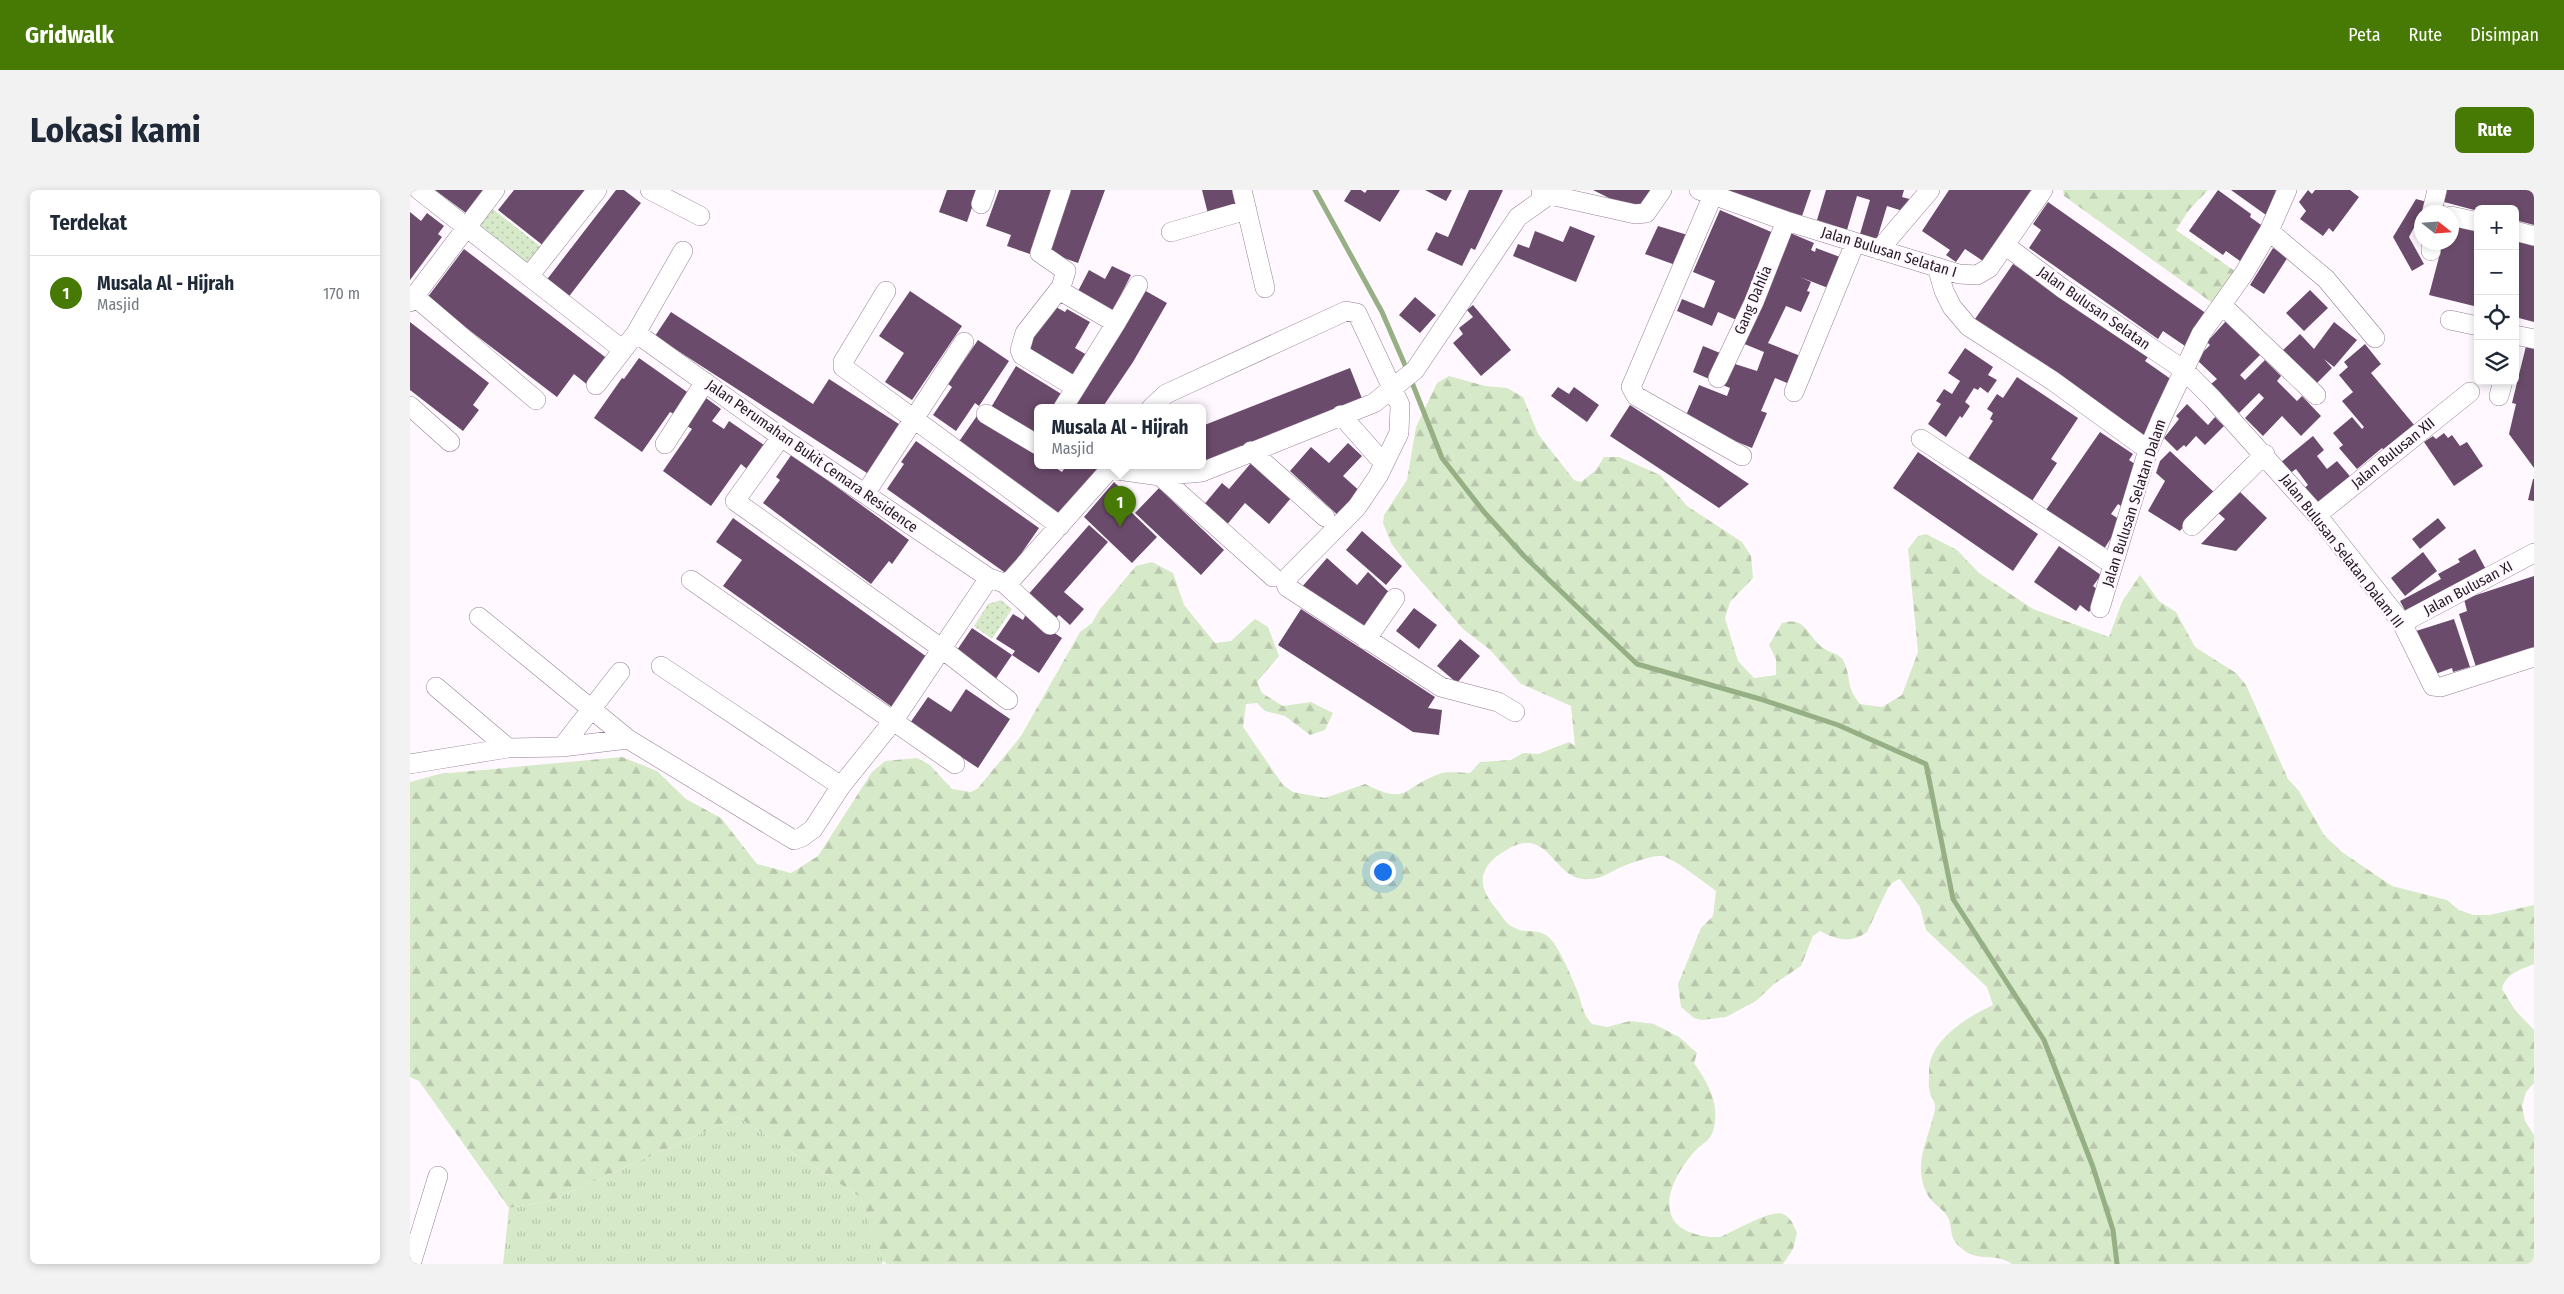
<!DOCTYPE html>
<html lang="id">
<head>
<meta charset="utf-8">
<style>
	body { margin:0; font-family:"Fira Sans Condensed",sans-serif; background:#f2f2f3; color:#1f2937 }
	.controls { position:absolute; right:15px; top:15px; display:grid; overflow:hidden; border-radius:8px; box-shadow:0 2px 8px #0003 }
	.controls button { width:45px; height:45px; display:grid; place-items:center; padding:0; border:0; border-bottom:1px solid #e0e1e3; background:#fff; color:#1f2937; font:25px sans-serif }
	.compass { position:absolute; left:2004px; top:15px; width:45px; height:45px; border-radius:50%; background:#fff; box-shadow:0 2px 8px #0003; rotate:107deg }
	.you { position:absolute; left:972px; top:681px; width:18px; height:18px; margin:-12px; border:4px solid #fff; border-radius:50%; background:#1a73e8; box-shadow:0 0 0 8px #1a73e833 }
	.badge { display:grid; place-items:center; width:32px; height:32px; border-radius:50%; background:#477a05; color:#fff; font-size:16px; font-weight:700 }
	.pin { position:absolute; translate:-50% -41px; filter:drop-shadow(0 1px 2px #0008) }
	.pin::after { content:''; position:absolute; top:26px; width:18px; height:15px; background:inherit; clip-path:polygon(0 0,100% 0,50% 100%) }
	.popup { position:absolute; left:624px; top:214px; width:172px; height:65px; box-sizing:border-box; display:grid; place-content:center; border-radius:8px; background:#fff; filter:drop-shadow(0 1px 4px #0005); font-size:16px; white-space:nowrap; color:#747a83 }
	.popup b { font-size:19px; color:#1f2937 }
	.popup::after { content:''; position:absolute; left:50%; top:100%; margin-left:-10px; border:10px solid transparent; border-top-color:#fff }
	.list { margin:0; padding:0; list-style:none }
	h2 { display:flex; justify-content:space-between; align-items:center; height:65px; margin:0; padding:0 20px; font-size:21px }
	h2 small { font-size:16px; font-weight:400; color:#747a83 }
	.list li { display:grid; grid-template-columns:32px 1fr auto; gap:15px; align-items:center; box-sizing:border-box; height:75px; padding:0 20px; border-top:1px solid #e0e1e3 }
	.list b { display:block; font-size:19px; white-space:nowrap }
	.list p { margin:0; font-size:16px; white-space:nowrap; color:#747a83 }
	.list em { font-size:16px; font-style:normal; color:#747a83 }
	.icon { flex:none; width:28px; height:28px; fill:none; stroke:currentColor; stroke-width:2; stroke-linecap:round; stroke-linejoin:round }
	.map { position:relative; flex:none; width:2124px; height:1074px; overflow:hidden; border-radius:8px }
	header { display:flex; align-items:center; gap:30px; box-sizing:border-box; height:70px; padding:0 25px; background:#477a05; color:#fff }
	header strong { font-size:24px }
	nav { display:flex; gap:28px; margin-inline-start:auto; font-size:18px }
	.intro { display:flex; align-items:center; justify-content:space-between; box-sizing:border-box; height:120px; padding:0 30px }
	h1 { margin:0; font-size:35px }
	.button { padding:12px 22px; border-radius:8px; background:#477a05; color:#fff; font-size:18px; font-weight:700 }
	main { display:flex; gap:30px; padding:0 30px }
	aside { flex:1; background:#fff; border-radius:8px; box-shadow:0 2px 8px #0003 }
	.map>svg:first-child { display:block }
	.grass { fill:url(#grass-tufts) }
	.forest { fill:url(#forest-firs) }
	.park { fill:url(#park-dots) }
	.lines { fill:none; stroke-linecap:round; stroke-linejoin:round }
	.stream { stroke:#96af85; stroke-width:5 }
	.building { fill:#6b4b6b }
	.street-casing { stroke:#957e94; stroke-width:20 }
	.street { stroke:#fff; stroke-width:19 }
	.labels { text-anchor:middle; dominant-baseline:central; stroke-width:5; stroke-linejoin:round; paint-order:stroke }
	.street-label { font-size:15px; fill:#241b24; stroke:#fff9ff }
</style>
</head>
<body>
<header>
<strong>Gridwalk</strong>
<nav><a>Peta</a><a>Rute</a><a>Disimpan</a></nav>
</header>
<div class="intro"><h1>Lokasi kami</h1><a class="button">Rute</a></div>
<main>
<aside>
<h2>Terdekat<small></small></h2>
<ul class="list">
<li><span class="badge">1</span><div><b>Musala Al - Hijrah</b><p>Masjid</p></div><em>170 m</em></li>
</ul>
</aside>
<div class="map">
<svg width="2124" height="1074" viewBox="0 0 2124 1074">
	<defs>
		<pattern id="grass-tufts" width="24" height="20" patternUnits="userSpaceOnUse" patternTransform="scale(1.25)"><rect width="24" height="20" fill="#d6e9c9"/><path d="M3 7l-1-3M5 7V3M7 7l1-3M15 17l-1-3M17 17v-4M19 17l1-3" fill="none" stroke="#b8c7ac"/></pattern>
		<pattern id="forest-firs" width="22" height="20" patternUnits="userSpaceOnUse" patternTransform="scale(1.25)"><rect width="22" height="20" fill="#d6e9c9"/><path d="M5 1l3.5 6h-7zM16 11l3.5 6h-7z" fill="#b8c7ac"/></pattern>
		<pattern id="park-dots" width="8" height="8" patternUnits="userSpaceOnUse" patternTransform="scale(1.25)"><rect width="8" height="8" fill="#d6e9c9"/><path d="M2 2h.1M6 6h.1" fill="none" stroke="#b8c7ac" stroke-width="1.8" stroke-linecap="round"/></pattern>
	</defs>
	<rect width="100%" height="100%" fill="#fff9ff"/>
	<path class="grass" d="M328 927 450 1007 473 1071 472 1074H93L99 1018 140 1011Z"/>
	<path class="forest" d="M1653 0H1798L1779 20 1766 40 1825 81 1805 115 1654 6Z
		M1039 186 1075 196 1097 198 1113 207 1128 244 1164 290 1171 292 1186 280 1194 267H1209L1250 285 1277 316 1332 352 1341 366 1343 388 1320 412 1315 428 1328 471 1344 488 1366 485V469L1359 455 1372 433C1397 425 1398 449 1415 459 1422 464 1430 463 1434 472 1442 490 1435 495 1450 514L1472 517 1492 505 1508 462 1498 359 1508 346 1516 344 1547 360 1569 383 1623 419 1699 447 1712 412 1730 385 1749 411 1766 422 1785 457 1826 483 1836 495 1878 589 1889 601 1914 645 1932 662 1982 696 2037 710 2049 720 2063 725H2079L2124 715V774C2111 779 2095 784 2092 799L2105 820 2124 840V893L2116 902 2112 916 2115 931 2124 945V1074H1602C1583 1061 1567 1074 1550 1057 1539 1047 1543 1042 1539 1030 1536 1020 1522 1014 1517 1004 1502 973 1519 949 1525 919 1526 912 1521 908 1520 902 1518 896 1519 889 1519 883 1518 850 1559 826 1583 815L1577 797 1516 740 1510 717 1490 689 1483 692 1478 698 1457 742C1440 754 1427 750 1410 741L1403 746 1391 776 1364 794 1346 811 1316 827 1292 830 1284 828 1271 817 1268 794 1291 738 1303 726 1306 701C1295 693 1265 669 1252 666 1242 665 1218 674 1209 678 1197 684 1187 691 1173 689 1149 687 1141 654 1118 653 1107 652 1096 660 1087 666 1064 685 1072 702 1088 721 1092 726 1096 734 1103 737 1117 746 1130 735 1143 752 1151 762 1162 788 1167 800 1172 812 1172 824 1182 834L1197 837 1220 831 1244 834 1269 847 1287 863 1284 873C1298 893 1311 915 1303 941 1300 951 1293 953 1286 960 1270 977 1249 1010 1265 1032 1273 1043 1296 1048 1310 1047 1323 1042 1361 1019 1373 1024 1381 1027 1384 1036 1387 1043L1383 1059 1373 1074H477L473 1071 450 1007 328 927 140 1011 99 1018 9 891 0 887V592L29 584 212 567 247 581 276 609 311 628 347 674 381 683 408 666 462 582 475 571 507 568 520 575 542 599 561 602 568 598 611 546 670 442 682 433 690 419 726 376 742 372 763 383 774 415 805 453 821 451 845 429 858 437 869 466 847 492 852 503 873 516 901 512 923 523 915 540 900 545 875 526 855 521 847 513 836 514 833 537 873 595 883 602 915 608 955 594C999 616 991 598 1029 584 1037 581 1051 583 1060 583L1070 572 1101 570 1113 563 1128 564 1159 552 1165 556 1161 516 1111 494 1079 459 1053 439 999 377 981 353 973 333 974 325 997 290 1006 237 1027 193Z"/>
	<path class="park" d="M78 15 136 61 118 82 61 37Z
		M591 410 602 419 582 449 564 436 578 414Z"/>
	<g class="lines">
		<path class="stream" d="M905 0 972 122 998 182
			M1001 190 1032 268 1074 322 1114 366 1227 474 1350 509 1428 535 1516 574 1543 709 1634 850 1683 977 1703 1040 1707 1074"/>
	</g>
	<path class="building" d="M25 0H75L60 26Z
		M104 0H180L135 57 88 20Z
		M206 0H214L231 13 157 109 135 92Z
		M537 0H568L557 32 529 22Z
		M589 0H643L620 64 597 56 601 45 576 36Z
		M661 0H695L668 73 637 62Z
		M792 0H822L827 21 799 28Z
		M941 0H951L955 3 957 0H990L970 32 934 11Z
		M1015 0H1042L1036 11Z
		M1059 0H1093L1065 60 1061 58 1052 76 1017 60 1026 42 1038 47Z
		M1183 0H1241L1231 19 1201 9Z
		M1313 0H1401L1392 26Z
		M1416 0H1494L1492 7 1503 10 1499 23 1477 16 1467 49 1450 44 1460 10 1447 6 1437 40 1407 30Z
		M1539 0H1625L1576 73 1555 59 1546 72 1536 65 1540 60 1512 41Z
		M1808 0 1841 24 1840 27 1854 37 1830 71 1816 61 1813 65 1779 41Z
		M1821 0H1867L1865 2 1870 6 1856 25Z
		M1898 0 1902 4 1905 0H1940L1949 7 1923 42 1919 38 1913 46 1890 29 1896 21 1889 12Z
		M2037 0H2124V35L2105 30V19H2068V21L2034 12Z
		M2006 9 2021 13 2019 22H2011V31L2008 30 1999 47 2014 74 2002 81 1983 47Z
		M1638 12 1797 124 1775 156 1753 141 1748 149 1619 58 1631 40 1623 34Z
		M1310 20 1366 44 1329 131 1308 122 1302 136 1267 121 1272 109 1294 118 1305 91 1283 82Z
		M0 22 11 31 17 23 34 36 28 44 32 47 0 90Z
		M2042 34 2068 41V117L2019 105 2033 52H2042Z
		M1160 36 1185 46 1166 92 1103 66 1108 54 1119 58 1125 41 1153 52Z
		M1248 36 1281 46 1271 77 1235 64Z
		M1378 42 1404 53 1401 60 1405 62 1406 58 1430 67 1418 98 1390 87 1401 92 1397 101 1400 102 1391 122 1376 116 1364 141 1358 153 1393 167 1382 195 1365 188 1351 221 1357 223 1342 258 1274 230 1289 195 1317 206 1320 198 1310 194 1325 174 1347 181 1354 162 1332 153Z
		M2105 50 2124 55V132L2105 127Z
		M1863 58 1878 67 1854 104 1840 95Z
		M54 59 199 170 179 196 164 184 147 207 17 108Z
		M1603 74 1738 167 1735 171 1765 192 1734 245 1565 129Z
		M702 76 721 85 701 124 666 105 679 80 695 89Z
		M734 100 757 113 723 172 692 218H661Z
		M1900 100 1918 118 1894 141 1876 123Z
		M500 101 552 136 502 210 475 192 494 163 469 146Z
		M1005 107 1026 125 1010 143 989 125Z
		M1063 115 1101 160 1071 186 1043 153 1053 144 1049 138 1063 127 1057 120Z
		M644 116 655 122 657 119 680 132 665 158 677 165 664 187 615 159Z
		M261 122 403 214 419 189 492 236 460 285 245 146Z
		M1816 131 1850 165 1830 185 1835 190 1855 170 1871 186 1867 191 1887 211 1892 206 1911 226 1891 246 1872 226 1853 246 1835 228 1854 208 1849 203 1829 223 1801 194 1807 189 1786 169 1800 155 1797 152Z
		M0 132 79 193 63 215 69 220 53 241 0 200Z
		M1924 132 1947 150 1924 177 1914 169 1922 178 1904 196 1871 162 1890 144 1904 159Z
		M568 150 599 171 569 216 565 213 546 241 523 225 542 197 538 194Z
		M2117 152 2124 154V278L2099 244 2106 214 2102 213Z
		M1955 154 1971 174 1961 183 2005 236 1975 262 1972 258 1947 279 1929 258 1933 255 1923 243 1942 227 1952 239 1954 237 1932 211 1943 202 1929 185 1938 177 1934 172Z
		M1293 156 1315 165 1304 191 1283 182Z
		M1555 158 1583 177 1578 185 1587 190 1578 203 1570 197 1568 200 1564 198 1555 212 1560 216 1552 228 1550 226 1536 247 1518 234 1531 214 1526 211 1534 199 1542 204 1550 191 1538 183Z
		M229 168 280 204 266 225 260 222 232 262 184 228 212 188 214 189Z
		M606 176 653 205 645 218H628V247L580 219Z
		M940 178 953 211 792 273V236Z
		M1607 187 1668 228 1641 269 1647 273 1622 311 1558 269 1583 231 1580 229 1583 223 1577 219 1587 204 1593 208Z
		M1148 197 1159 204 1164 197 1189 215 1177 232 1141 206Z
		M296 208 311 219 302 231 314 239 319 231 354 255 337 279 331 274 301 316 253 281 282 239 277 236Z
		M1777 214 1798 235 1805 227 1814 236 1795 255 1786 246 1776 257 1774 255 1767 261 1754 248 1769 229 1766 226Z
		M1220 215 1252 236 1339 294 1309 318 1282 300 1200 246Z
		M569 223 628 264V276H643L652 282 656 276H689L653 327 548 253Z
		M1690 242 1723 264 1719 270 1731 278 1724 295 1711 316 1708 314 1701 324 1712 331 1694 359 1636 320Z
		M2034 243 2038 248 2042 245 2050 256 2057 252 2073 276 2044 296 2014 252 2023 246 2026 249Z
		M1903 246 1914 260 1907 266 1917 279 1927 271 1944 291 1910 319 1893 299 1898 295 1886 279 1879 284 1870 273Z
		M506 251 629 338 597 384 477 299 494 274 491 272Z
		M938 253 952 266 933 286 953 304 931 328 880 281 901 257 919 273Z
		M1760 261 1807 305 1786 321 1770 341 1738 321 1755 291 1746 283 1750 271Z
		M1508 262 1628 344 1603 381 1483 298Z
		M382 264 499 350 482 374 479 371 461 394 353 313 370 290 366 287Z
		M841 273 881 308 859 334 835 313 815 337 792 317 812 293 819 299Z
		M2123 289H2124V311L2118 310Z
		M704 292 724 311 717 318 747 347 722 373 674 327Z
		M749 298 814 360 791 385 725 323Z
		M1828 300 1857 328 1826 361 1791 354 1815 329 1807 322Z
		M323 328 517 467 482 517 313 396 332 370 306 352Z
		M2028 328 2036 338 2010 359 2002 349Z
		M679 335 698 352 654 402 674 419 660 435 649 425 643 431 616 407Z
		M952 341 992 376 976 395 936 360Z
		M1649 356 1691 385 1683 396 1692 403 1679 422 1670 415 1666 421 1624 392Z
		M2065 359 2079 385 1999 428 1990 411 2031 389 2028 384 2050 372 2048 369Z
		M2013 362 2027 381 1995 406 1981 388Z
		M917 368 947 395 958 382 983 406 950 443 891 398Z
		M2124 386V458L2066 477 2049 424 2057 421 2054 409Z
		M1004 418 1027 435 1009 459 986 441Z
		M891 419 1025 507 1018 518 1032 520 1029 545 1003 542 868 455Z
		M603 424 613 430 616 424 652 448 629 483 602 465 605 461 586 449Z
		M2044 429 2060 477 2043 482 2042 478 2020 486 2006 441Z
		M562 438 602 465 585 490 545 463Z
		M1050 449 1070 466 1047 493 1027 476Z
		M556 499 600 529 568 578 500 533 518 507 541 522Z"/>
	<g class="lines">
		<g class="street-casing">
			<path id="street" d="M9 0 213 160
				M240 0 290 26
				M651 0 630 63 656 81 651 97 654 103 706 133 728 95
				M832 0 855 98
				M1289 0 1376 31 1549 84 1567 85 1579 78 1633 0
				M1131 3 1225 24 1236 23 1252 0
				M1303 5 1221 197 1226 206 1332 266
				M571 14 576 0
				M2027 22 2022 21 2027 0
				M2041 26 2068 32
				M1859 41 1916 89 1965 148
				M2105 41 2124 46
				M761 42 837 20
				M1595 55 1652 98 1774 180 1802 208 1907 325 1992 433 2023 496 2031 497 2124 467
				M1469 60 1520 0
				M2021 61V52
				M1527 77 1534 101 1542 117 1558 136 1643 191 1738 260
				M119 86 187 0
				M651 97 615 143 610 160 612 165 665 197
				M476 101 433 172V177L650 336
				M4 106 126 210
				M0 112 85 0
				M1812 115 1906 205
				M2040 130 2068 136
				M226 143 371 247 579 388
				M2105 145 2124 149
				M1308 188 1344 112 1376 31
				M186 195 226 143 273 61
				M1384 202 1445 53
				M2089 206 2093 191
				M0 216 40 252
				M653 218 706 133
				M741 218 756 204 936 121 947 123 990 215 989 243 968 286 947 317 879 386 876 394 877 397 1031 497 1088 512 1105 522
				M576 224 628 255
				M931 225 968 267
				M371 247 325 311 531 458 598 510
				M1511 249 1702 374
				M255 254 295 192
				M841 261 915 327
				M750 286 863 387
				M455 304 554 152
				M1907 325 2060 202
				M1782 336 1855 264
				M281 390 545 574
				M594 393 640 435
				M1690 418 1738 260 1752 227 1791 144 1835 82 1859 41 1877 0
				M69 427 218 549 384 650 392 647 403 639 431 596 484 530 579 388 594 393 601 390 700 279 750 286 792 282 964 213 1005 180 1108 27 1146 0
				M1992 433 2124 363
				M956 450 985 408
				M251 476 431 596
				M26 497 98 558
				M152 557 210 482
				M0 574 98 558 152 557 218 549
				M1 1074 28 986"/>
		</g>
		<use href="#street" class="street"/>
	</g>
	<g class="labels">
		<g class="street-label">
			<text transform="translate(1479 62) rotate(17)">Jalan Bulusan Selatan I</text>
			<text transform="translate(1343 110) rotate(-67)">Gang Dahlia</text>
			<text transform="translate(1684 118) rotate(35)">Jalan Bulusan Selatan</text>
			<text transform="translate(1983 263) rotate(-39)">Jalan Bulusan XII</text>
			<text transform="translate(402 266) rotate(35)">Jalan Perumahan Bukit Cemara Residence</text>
			<text transform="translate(1724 313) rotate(-72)">Jalan Bulusan Selatan Dalam</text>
			<text transform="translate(1932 361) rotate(52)">Jalan Bulusan Selatan Dalam III</text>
			<text transform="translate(2058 398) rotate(-28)">Jalan Bulusan XI</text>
		</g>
	</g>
</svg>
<div class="controls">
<button>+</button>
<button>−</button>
<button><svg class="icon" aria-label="locate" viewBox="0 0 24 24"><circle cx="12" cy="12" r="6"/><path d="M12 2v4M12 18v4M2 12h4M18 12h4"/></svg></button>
<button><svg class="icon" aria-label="layers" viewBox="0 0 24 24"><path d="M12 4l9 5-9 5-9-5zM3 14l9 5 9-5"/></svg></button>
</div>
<svg class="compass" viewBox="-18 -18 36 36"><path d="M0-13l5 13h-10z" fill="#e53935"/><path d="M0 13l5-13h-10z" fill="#747a83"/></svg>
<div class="you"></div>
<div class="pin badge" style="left:710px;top:337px">1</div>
<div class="popup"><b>Musala Al - Hijrah</b>Masjid</div>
</div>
</main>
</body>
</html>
